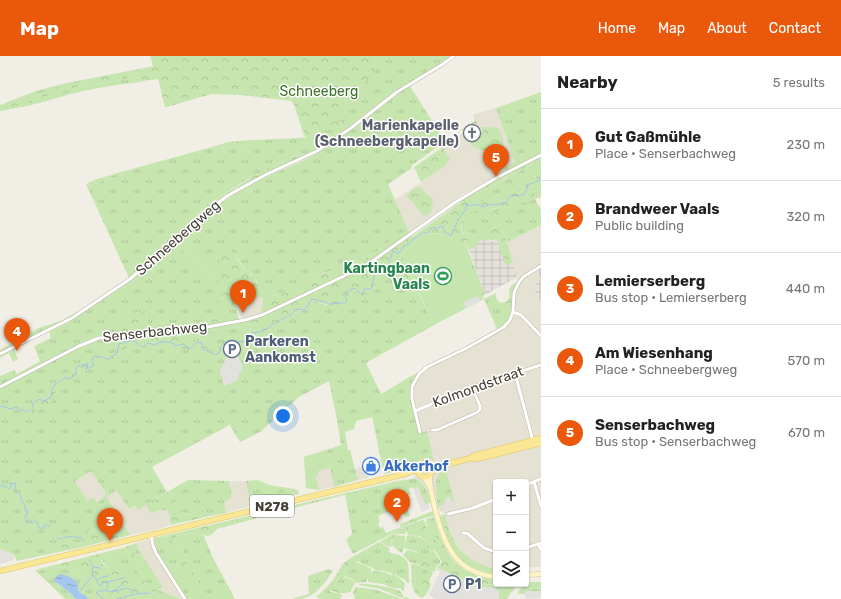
<!DOCTYPE html>
<html lang="en">
<head>
<meta charset="utf-8">
<style>
	body { margin:0; font-family:Rubik,sans-serif; background:#f2f2f2; color:#222 }
	.controls { position:absolute; right:12px; bottom:12px; display:grid; overflow:hidden; border-radius:4px; box-shadow:0 1px 3px #0004 }
	.controls button { width:36px; height:36px; display:grid; place-items:center; padding:0; border:0; border-bottom:1px solid #e0e0e0; background:#fff; color:#222; font:20px sans-serif }
	.you { position:absolute; left:283px; top:360px; width:14px; height:14px; margin:-10px; border:3px solid #fff; border-radius:50%; background:#1a73e8; box-shadow:0 0 0 6px #1a73e833 }
	.badge { display:grid; place-items:center; width:26px; height:26px; border-radius:50%; background:#ea580c; color:#fff; font-size:13px; font-weight:700 }
	.pin { position:absolute; translate:-50% -33px; filter:drop-shadow(0 1px 2px #0008) }
	.pin::after { content:''; position:absolute; top:21px; width:14px; height:12px; background:inherit; clip-path:polygon(0 0,100% 0,50% 100%) }
	.list { margin:0; padding:0; list-style:none }
	h2 { display:flex; justify-content:space-between; align-items:center; height:52px; margin:0; padding:0 16px; font-size:17px }
	h2 small { font-size:13px; font-weight:400; color:#767676 }
	.list li { display:grid; grid-template-columns:26px 1fr auto; gap:12px; align-items:center; box-sizing:border-box; height:72px; padding:0 16px; border-top:1px solid #e0e0e0 }
	.list b { display:block; font-size:15px; white-space:nowrap }
	.list p { margin:0; font-size:13px; white-space:nowrap; color:#767676 }
	.list em { font-size:13px; font-style:normal; color:#767676 }
	.icon { flex:none; width:22px; height:22px; fill:none; stroke:currentColor; stroke-width:2; stroke-linecap:round; stroke-linejoin:round }
	.map { position:relative; flex:none; width:541px; height:543px; overflow:hidden }
	header { display:flex; align-items:center; gap:24px; box-sizing:border-box; height:56px; padding:0 20px; background:#ea580c; color:#fff }
	header strong { font-size:19px }
	nav { display:flex; gap:22px; margin-inline-start:auto; font-size:14px }
	main { display:flex }
	aside { flex:1; background:#fff }
	.map>svg:first-child { display:block }
	.residential { fill:#e5e1d3 }
	.industrial { fill:url(#industrial-grid) }
	.grass { fill:url(#grass-tufts); fill-rule:evenodd }
	.forest { fill:url(#forest-crowns) }
	.garden { fill:#c7e5af }
	.parking { fill:#e2e1dd }
	.water { fill:url(#water-ripples) }
	.lines { fill:none; stroke-linecap:round; stroke-linejoin:round }
	.stream { stroke:#a3c7ed; stroke-width:1 }
	.street-casing { stroke:#bcb7a8; stroke-width:4 }
	.secondary-casing { stroke:#d0c696; stroke-width:5.5 }
	.primary-casing { stroke:#dec666; stroke-width:6 }
	.street { stroke:#fff; stroke-width:3 }
	.secondary { stroke:#fcf4c4; stroke-width:4.5 }
	.primary { stroke:#fae795; stroke-width:5 }
	.labels { text-anchor:middle; dominant-baseline:central; stroke-width:3; stroke-linejoin:round; paint-order:stroke }
	.shield { fill:#fff; stroke:#7b7972; stroke-width:1 }
	.shield-label { font-size:13px; font-weight:bold; fill:#433f35 }
	.park-label { font-size:14px; fill:#3f722b; stroke:#fff }
	.worship-label { font-size:14px; font-weight:bold; fill:#5b616d; stroke:#fff; text-anchor:end }
	.street-label { font-size:14px; fill:#433f35; stroke:#fff }
	.leisure-label { font-size:14px; font-weight:bold; fill:#27864d; stroke:#fff; text-anchor:end }
	.service-label { font-size:14px; font-weight:bold; fill:#4e5e75; stroke:#fff; text-anchor:start }
	.shop-label { font-size:14px; font-weight:bold; fill:#366cbe; stroke:#fff; text-anchor:start }
</style>
</head>
<body>
<header>
<strong>Map</strong>
<nav><a>Home</a><a>Map</a><a>About</a><a>Contact</a></nav>
</header>
<main>
<div class="map">
<svg width="541" height="543" viewBox="0 0 541 543">
	<defs>
		<pattern id="industrial-grid" width="8" height="8" patternUnits="userSpaceOnUse"><rect width="8" height="8" fill="#e4e0da"/><path d="M0 4h8M4 0v8" fill="none" stroke="#c5c1bc"/></pattern>
		<pattern id="grass-tufts" width="24" height="20" patternUnits="userSpaceOnUse"><rect width="24" height="20" fill="#c7e5af"/><path d="M3 7l-1-3M5 7V3M7 7l1-3M15 17l-1-3M17 17v-4M19 17l1-3" fill="none" stroke="#acc697"/></pattern>
		<pattern id="forest-crowns" width="20" height="18" patternUnits="userSpaceOnUse"><rect width="20" height="18" fill="#c7e5af"/><path d="M2 6a3 3 0 1 1 6 0M12 15a3 3 0 1 1 6 0" fill="none" stroke="#acc697"/></pattern>
		<pattern id="water-ripples" width="26" height="14" patternUnits="userSpaceOnUse"><rect width="26" height="14" fill="#a3c7ed"/><path d="M2 4q2-2 4 0t4 0M15 11q2-2 4 0t4 0" fill="none" stroke="#86a3c1"/></pattern>
	</defs>
	<rect width="100%" height="100%" fill="#f1efe5"/>
	<path class="residential" d="M496 52 516 109 461 139 409 176 395 144 445 110 450 103 443 91 477 66 473 59Z
		M541 169V212L537 215 541 223 535 226 537 229 533 231 541 246V511H526V426H496V513H495L486 510 473 505 464 498 454 485 443 455 440 456 439 453 433 455 427 434 421 427 415 422 413 412 417 406 422 403 428 402 431 403 427 375 423 376 418 372 413 353 411 340V333L413 326 416 321 423 312 435 305 472 288 500 272 510 259 512 252V240L513 233 517 226 516 217 507 186Z
		M243 224 252 225 253 240 260 235 266 242V256L256 260 243 262 240 260 233 241 238 238 244 240Z
		M326 394 334 431 319 434 306 432 304 401Z
		M366 410 368 422 358 424 355 414 359 411Z
		M91 415 106 437 103 442 97 447 87 445 75 425Z
		M229 425H246L250 450 226 457 224 446 232 441Z
		M116 434 135 449 138 453 146 449 150 457 168 453 171 469 151 475 130 479 107 441Z
		M154 482 155 488 186 543H181L158 534 163 531 138 493 137 487Z"/>
	<path class="industrial" d="M486 183 492 185 497 184 506 209 513 206 516 217V222L485 239 469 194 476 190 477 187Z
		M541 212V246L533 231 537 229 535 226 541 223 537 215Z"/>
	<path class="grass" d="M170 0 374 13 376 0H453L418 22 318 94 307 99 301 98 286 103 246 124 210 147 203 152 200 157 189 167 181 175 173 179 162 188 152 198 145 206 138 212 129 222 86 128 91 129 122 119 121 116 212 91 213 94 252 88 251 84 300 82 306 81 304 79 292 43 223 35 165 49 156 14 91 27 22 48 77 31 125 23 140 21H141L142 25 141 26C121 28 102 31 83 35 64 39 46 46 27 50 18 52 9 53 0 55V49L36 35 62 28 155 10Z
		M409 30H410L444 84 443 87 411 110 412 112 388 128 408 174 397 180 380 193 362 204H356L339 213 323 217 296 233 266 242V239L264 236 260 235 256 224 251 218H248L237 202 233 199 219 216 216 215 194 199 183 184H181L180 183C202 160 227 141 255 126 277 115 303 107 323 93 353 74 379 49 409 30Z
		M541 36V97L516 109 496 52Z
		M541 103V119L530 122 521 134 517 137 511 138 505 145 496 143 483 146H465L462 145 463 143 464 144 474 138 491 131 504 124 508 120 515 118 524 112Z
		M541 129V141L535 143 541 154V169L507 186 501 168 486 176 497 184C487 185 487 181 477 187V190L469 194 465 186 478 179 472 176 464 178C458 171 465 163 468 156L470 155 474 157H476L492 154 504 150 509 152 485 160 486 163 530 145 534 142 535 136Z
		M178 189 188 201 204 215 216 222 219 225 225 237 218 244 237 254 238 260 178 270 152 273 149 271 146 255 120 259 122 283 196 278 252 268 249 277 257 275 264 276 296 256 303 257 312 246 314 245 326 249 349 239 355 235 361 240 374 233 377 219C380 218 385 219 388 218 392 215 397 205 401 201L434 269 366 307 381 338 418 316C416 320 413 324 412 328 409 343 414 358 418 372L423 376 427 375 434 405 428 402 422 403 417 406 413 412 384 418 372 361 356 365 354 373 345 376 348 394H350L358 424 334 431 326 394 341 389 337 364 329 325 299 341 260 376 240 386 229 368 228 370 152 411 167 436 188 424 229 425 232 441 224 446 226 457 210 460 208 453 187 459 167 436 138 454 135 449 129 453 116 434 107 441 130 479 119 482 112 468 88 475 91 489 83 491 81 486 63 488 49 494V498L17 505 14 499 0 493V320L14 314 17 318 40 305 34 290 51 282 49 276 69 266 83 256H85L93 251 138 222ZM91 415 106 437 103 442 97 447 93 441 87 445 75 425Z
		M517 226C508 244 518 262 497 273L484 243 496 237C495 242 497 244 501 247 518 245 501 232 517 226Z
		M78 255 75 259 19 287 18 284 39 272 63 264Z
		M446 413 454 445 452 446 450 442 446 443 443 449 438 451C437 447 437 444 437 441 436 430 433 418 446 413Z
		M415 422C425 427 428 437 431 446L425 449 418 431 414 433 413 431 409 433 411 438 403 441 410 460 406 461 400 451 378 460 380 466 378 467 380 472 383 471 386 477 401 471 400 468 433 455 434 460C411 464 396 476 376 486 369 490 361 494 353 498L346 484 352 478 345 438Z
		M258 424 269 429 295 433 298 435 299 438 250 450 246 425Z
		M442 459C446 491 463 511 496 516V518C459 513 448 493 440 460Z
		M424 464 432 484 438 497 481 529 514 528 496 529V532C491 532 485 534 480 533L481 530C475 528 469 526 464 523 446 514 437 497 429 480L403 473 383 484 389 491 380 486C389 479 413 465 424 464Z
		M425 464 427 468C435 471 436 480 437 487H433Z
		M196 477H199L204 480 213 502 235 543H186C174 524 157 504 154 482L163 480 171 481 178 498 177 506 178 511 197 532 198 524 189 515 186 509V502L178 486 176 480Z
		M395 479 405 480C405 485 404 494 402 497L397 494 392 489 393 481Z
		M408 479 420 481 429 487 426 491 430 495 433 494 440 504V507L435 512 436 516 434 515 433 513 421 505 419 509 410 506 403 499 407 494 413 495 419 498 416 495 404 492 406 482Z
		M379 486 389 492 390 497C394 498 396 498 399 499 414 505 406 517 410 527H407L405 524 396 519 385 515 375 514 371 511 362 508 358 505 356 506 370 512 372 514 366 526 356 527 352 523 344 520V521L352 524 355 527 350 536 347 537 348 535 347 532H340L336 530 335 528 340 520 344 519C346 512 352 505 354 500Z
		M125 491 142 526 134 524 118 515 111 514 106 511 101 502Z
		M138 493 163 531 158 534 181 543H128L157 534 146 528 134 498 135 496Z
		M413 508 420 510 430 516 426 523H413L415 537 412 530 411 509Z
		M69 510 104 535 105 542 106 543H88L86 540 79 536 78 531 56 527 63 531 76 543H65L36 515Z
		M328 513 333 515C326 525 318 538 305 542 301 543 296 543 292 543L309 538 308 520Z
		M374 515 386 516 388 518 392 519 393 518 399 522 405 527 404 534 403 535 400 532H393L383 528 368 526C367 522 371 516 374 515Z
		M360 528C368 527 394 532 400 535 402 537 403 539 404 541L402 542 380 533 359 529H358Z
		M357 531 377 534 402 543 406 541 410 543H355L353 536 355 531Z
		M328 533 331 536 341 538 342 540 340 543H325L320 540Z"/>
	<path class="forest" d="M150 0H376L374 13 370 21 335 58C334 63 336 67 341 65L343 67 340 70 306 81 295 51 294 48 291 45 242 39 211 38 167 51H165C162 42 161 32 158 23L142 25 141 22 140 21 125 23 77 31 18 49 0 53V51C23 42 47 34 71 28 98 20 125 16 153 11V10Z
		M473 59 477 66V68H476C473 74 467 74 462 75L461 74 475 65Z
		M480 70 482 71H487L489 72 494 71 498 72C503 80 507 93 498 100 490 96 480 95 473 90 470 87 470 84 468 82 466 80 464 79 463 77H466L474 82 483 76Z
		M251 84 252 88 213 94 212 91 228 86Z
		M443 91 450 103 445 110 421 126 414 111Z
		M541 96V97L501 118 500 117C510 106 526 101 541 96Z
		M301 98 307 99 266 117 235 133 211 149 209 152 211 155 191 172 180 183 181 184H183L194 199 216 215 219 216 221 214 218 201 230 191C232 196 245 216 249 218 251 219 253 220 254 221L260 235 253 241 252 225 243 224 244 240 238 238 234 241 237 253V254L230 251H221L218 244 224 237 219 226 216 222 204 215 188 201 178 189 138 222 93 251 85 256H83L129 223 138 212 145 206 152 198 162 188 173 179 181 175 189 167 200 157 203 152 210 147 262 115 286 103Z
		M541 100V103L524 112 515 118 508 120 503 124 491 131 474 138 466 144H463L473 137 531 105Z
		M121 116 122 119 91 129 86 128 94 124Z
		M539 119H541V129L535 136 534 142C522 152 501 157 486 163L485 160 509 151C500 148 486 158 475 157 475 157 470 155 469 155 465 162 458 170 463 178H465L472 176 479 179 465 186 485 239 482 240 467 201 454 180C442 186 446 178 437 177 433 177 428 178 424 178L422 179 414 188 410 190 406 194 401 198 419 237 413 241 399 205H398L389 217 386 219H377L374 233 361 241 355 235 349 239 350 246C338 252 326 249 314 245L311 246 308 255 303 257 296 256 264 276 257 275 249 278 252 268 196 278 183 280 192 289 198 281 212 298 206 296 198 289C195 290 191 293 189 294 181 295 170 288 162 287L157 292C147 291 138 292 129 289L121 298 116 288 123 283H122L119 259 146 255 149 271 152 273 178 270 221 261H233L238 260 240 266 256 263 266 259V242L296 233 323 217 339 213 357 204H362L380 193 397 180 408 174 412 181 462 145C473 148 484 144 495 143 499 143 502 144 505 145L511 138 517 136 521 134 530 122 536 121Z
		M417 131H421L424 136 431 141 433 145 431 155 426 160C417 157 415 145 406 140L409 137Z
		M501 168 513 206 506 210 497 184 486 176Z
		M18 284 19 287 7 293 9 297 0 302V294Z
		M102 298 119 302 97 308 85 314 79 313 75 322 59 329 51 347 43 353H36L29 362 22 351 39 348 62 321 83 306Z
		M408 423C344 439 280 455 217 473 207 485 207 478 196 477L176 480 178 486 186 502V509L189 515 194 517 198 524 197 532 192 531 178 511 177 506 178 498 171 481 163 480 397 425Z
		M167 436 187 459 208 453 210 460 171 469 168 453 150 457 146 449Z
		M442 459H445C447 467 450 475 453 483 461 500 479 509 496 513V516C463 512 446 491 442 459Z
		M434 461C444 497 456 519 496 524V528H499L481 529V531H479L468 526 438 512 437 514V512L441 507V504L434 493 430 495 426 491 429 487 420 480 409 479 408 477 406 476 405 478H396C393 481 390 484 392 490L389 491 383 484 413 468 423 464 432 486 436 487C437 481 434 471 427 468L426 463Z
		M112 468 119 482 91 489 88 475Z
		M77 486H81L83 491 49 498 48 494 62 488Z
		M137 487 138 493 135 496 134 498 146 528 158 534 128 543H106L105 542 104 535 69 510 36 515 35 514 122 492 119 494 101 502 102 507 106 511 111 514 118 515 134 524 141 525 125 491Z
		M354 500C353 505 346 512 344 519L340 520 335 528 336 530 348 533 347 537C341 538 333 536 328 533L320 540 325 543H320L317 541 315 542C322 536 330 528 335 521 342 511 342 506 354 500Z
		M421 505H424L431 510 434 515 430 516 419 509Z
		M430 516H433L429 526 431 527C430 532 427 539 422 542L418 540 415 537 413 523H426Z
		M526 526H541V537H540L539 535H525V538H518C519 533 523 532 524 528H526Z
		M516 528 514 531 515 532 510 538 507 543H499V535H496V529Z"/>
	<path class="garden" d="M434 177C445 177 442 186 454 180L457 182 467 201 484 243 434 269 401 198 406 194 410 190 414 188 422 179Z
		M245 227H250L251 238H246Z
		M260 235 264 236 266 239V256H261L263 247 262 241H253Z
		M18 291V292L14 294 18 303 13 306 8 295Z
		M326 394 330 412 318 415V419L315 420 319 434 306 432 304 401Z
		M371 474 376 486 354 495 349 483Z"/>
	<path class="parking" d="M476 240 479 242 481 244 466 252 463 247Z
		M236 294 243 312 239 318 238 324 224 330 220 314 229 297Z
		M418 431 425 448 428 447 430 452 422 456 414 436H415L414 433Z
		M449 440 452 446 451 450 452 455 447 456 446 452 444 453 443 449 446 443Z
		M0 493 13 499 14 504 0 508Z
		M438 512 473 529 481 531V533L483 534V531L496 532V534H499V543H436L429 539 440 516 437 514Z
		M525 535H539L540 537H541V542L525 543Z"/>
	<path class="water" d="M59 518C66 518 76 523 78 529 79 532 78 534 79 536L86 540 88 543H76C69 536 64 531 55 526L54 523Z"/>
	<g class="lines">
		<path class="stream" d="M0 351 2 350 10 353 17 351C23 356 33 359 33 347L39 343 44 345 51 341C52 338 51 333 53 331 55 327 61 326 65 322L69 323 74 320 76 317V312L78 310H81L87 307 88 308 86 312V313L93 310 94 309C92 306 92 302 95 300L103 301 106 303H108L112 300 117 298 119 288C125 286 131 283 137 287 142 291 137 289 143 291L148 287 154 289 160 286H171L173 287 175 290 184 288 190 293 197 286 202 287V292L215 299 220 296V291C225 283 236 286 244 286L252 277 260 276 267 273 275 267 291 259 295 254 299 253 304 254H305L312 243 326 246 329 248 342 247 346 246 347 244 345 239 347 236 354 232 361 238 363 237 364 233H371C373 228 374 211 380 211 383 211 385 212 387 212 391 206 390 201 393 195L397 197H399L404 190C409 188 411 188 413 183 419 182 419 177 428 177L431 172H438L441 170 443 171 444 175 451 180 458 164 466 153V148L470 150 476 148 483 151 490 148 496 149 506 146 511 139 518 140 525 138 526 135 527 129 539 125V122L541 121
			M0 430 3 429 9 433 11 431 10 427 16 428 15 434 21 440V444L25 449V455L28 454V456L25 461 27 466 33 467 35 465H37L39 472H44L45 469H47L50 471
			M58 482 61 483C68 479 74 481 82 482L84 485
			M89 504 93 509 92 517 95 522 99 529 100 530 104 526 107 527 108 531 106 534 103 535 100 534 97 536V538L104 543
			M93 511 100 512
			M97 524 102 521 108 520 109 519
			M107 526 124 522
			M107 535C113 537 120 534 126 532L135 535
			M115 535C117 530 123 530 125 525
			M79 536 93 519
			M117 543 135 538 150 537"/>
		<g class="street-casing">
			<path id="street" d="M513 256 521 259 524 262 541 280
				M0 298 72 262 130 223 144 211 191 168 227 140 267 118 317 95 351 72 397 36 443 8 454 0
				M515 317 533 385
				M0 331 79 290 99 282 175 277 245 264 262 259 363 211 374 204 395 189 454 147 496 122 541 99
				M415 355 472 331 541 309
				M432 374H437L478 356 480 353V350L472 331
				M420 376 412 343V331L414 327 419 318 427 311 467 292 504 271 510 264 513 256 514 237 518 228 523 221 541 210
				M534 426 541 450
				M526 429 541 423
				M448 458 473 452 496 443
				M463 477H465L468 478 484 492 496 496
				M151 479 153 490 156 497 185 543
				M538 488 541 494
				M526 492 541 487"/>
		</g>
		<g class="secondary-casing">
			<path id="secondary" d="M430 420C429 431 433 442 435 453 444 488 455 517 496 521
				M424 421 430 432
				M526 519 541 518"/>
		</g>
		<g class="primary-casing">
			<path id="primary" d="M474 403 485 401 541 387
				M418 414a7 7 0 1 1 14 0a7 7 0 1 1-14 0Z
				M431 410 444 409 471 402 473 400 481 398 541 382
				M0 515 401 419C407 418 413 415 418 413"/>
		</g>
		<use href="#street" class="street"/>
		<use href="#secondary" class="secondary"/>
		<use href="#primary" class="primary"/>
	</g>
	<defs>
		<g id="church-ring" transform="scale(0.9)"><circle r="9.5" fill="#fff" stroke="#6b7280" stroke-width="1.5"/><path d="M-1.2-6h2.4v3.5h3.3v2.4h-3.3V6h-2.4V-.1h-3.3v-2.4h3.3Z" fill="#6b7280"/></g>
		<g id="stadium-ring" transform="scale(0.9)"><circle r="9.5" fill="#fff" stroke="#2e9e5b" stroke-width="1.5"/><path d="M0-5a6.5 5 0 1 0 0 10a6.5 5 0 1 0 0-10ZM-3.5-1.8h7v3.6h-7Z" fill="#2e9e5b"/></g>
		<g id="parking-ring" transform="scale(0.9)"><circle r="9.5" fill="#fff" stroke="#5c6f8a" stroke-width="1.5"/><path d="M-3.5-5.5H1a3.5 3.5 0 0 1 0 7H-1V5.5H-3.5ZM-1-3.4V-.6H.8a1.4 1.4 0 0 0 0-2.8Z" fill="#5c6f8a"/></g>
		<g id="shop-ring" transform="scale(0.9)"><circle r="9.5" fill="#fff" stroke="#3f7fe0" stroke-width="1.5"/><path d="M-5-2.5h2.3a2.7 3.5 0 0 1 5.4 0H5L5.5 6h-11ZM-1.5-2.5h3a1.5 2.3 0 0 0-3 0Z" fill="#3f7fe0"/></g>
	</defs>
	<g fill-rule="evenodd">
		<use href="#church-ring" x="472" y="77"/>
		<use href="#stadium-ring" x="443" y="220"/>
		<use href="#parking-ring" x="232" y="293"/>
		<use href="#shop-ring" x="371" y="410"/>
		<use href="#parking-ring" x="452" y="528"/>
	</g>
	<g class="labels">
		<rect class="shield" x="250" y="439" width="44" height="22" rx="3"/>
		<g class="shield-label">
			<text x="272" y="450">N278</text>
		</g>
		<g class="park-label">
			<text x="319" y="35">Schneeberg</text>
		</g>
		<g class="worship-label">
			<text x="459" y="69">Marienkapelle<tspan x="459" dy="16">(Schneebergkapelle)</tspan></text>
		</g>
		<g class="street-label">
			<text transform="translate(178 182) rotate(-41)">Schneebergweg</text>
			<text transform="translate(155 276) rotate(-6)">Senserbachweg</text>
			<text transform="translate(478 331) rotate(-20)">Kolmondstraat</text>
		</g>
		<g class="leisure-label">
			<text x="430" y="212">Kartingbaan<tspan x="430" dy="16">Vaals</tspan></text>
		</g>
		<g class="service-label">
			<text x="245" y="285">Parkeren<tspan x="245" dy="16">Aankomst</tspan></text>
			<text x="465" y="528">P1</text>
		</g>
		<g class="shop-label">
			<text x="384" y="410">Akkerhof</text>
		</g>
	</g>
</svg>
<div class="controls">
<button>+</button>
<button>−</button>
<button><svg class="icon" aria-label="layers" viewBox="0 0 24 24"><path d="M12 4l9 5-9 5-9-5zM3 14l9 5 9-5"/></svg></button>
</div>
<div class="you"></div>
<div class="pin badge" style="left:243px;top:257px">1</div>
<div class="pin badge" style="left:397px;top:466px">2</div>
<div class="pin badge" style="left:110px;top:485px">3</div>
<div class="pin badge" style="left:17px;top:295px">4</div>
<div class="pin badge" style="left:496px;top:121px">5</div>
</div>
<aside>
<h2>Nearby<small>5 results</small></h2>
<ul class="list">
<li><span class="badge">1</span><div><b>Gut Gaßmühle</b><p>Place · Senserbachweg</p></div><em>230 m</em></li>
<li><span class="badge">2</span><div><b>Brandweer Vaals</b><p>Public building</p></div><em>320 m</em></li>
<li><span class="badge">3</span><div><b>Lemierserberg</b><p>Bus stop · Lemierserberg</p></div><em>440 m</em></li>
<li><span class="badge">4</span><div><b>Am Wiesenhang</b><p>Place · Schneebergweg</p></div><em>570 m</em></li>
<li><span class="badge">5</span><div><b>Senserbachweg</b><p>Bus stop · Senserbachweg</p></div><em>670 m</em></li>
</ul>
</aside>
</main>
</body>
</html>
